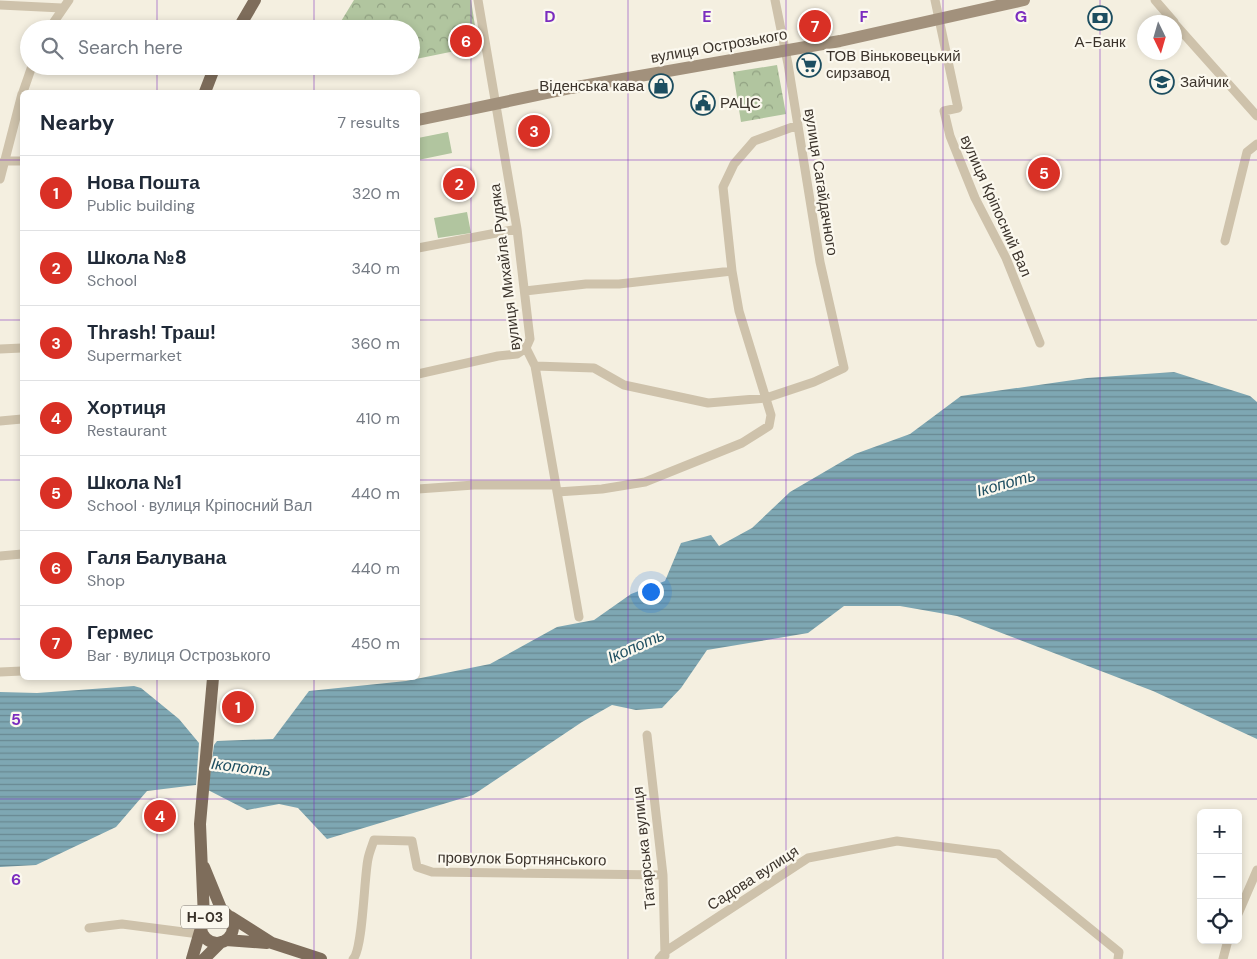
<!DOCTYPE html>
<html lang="en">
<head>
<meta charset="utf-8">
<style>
	body { margin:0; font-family:"DM Sans",sans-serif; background:#f2f2f3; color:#1f2937 }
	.controls { position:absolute; right:15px; bottom:15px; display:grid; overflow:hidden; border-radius:8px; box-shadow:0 2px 8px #0003 }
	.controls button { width:45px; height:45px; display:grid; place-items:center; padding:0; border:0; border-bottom:1px solid #e0e1e3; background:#fff; color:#1f2937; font:25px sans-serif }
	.compass { position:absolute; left:1137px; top:15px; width:45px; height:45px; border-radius:50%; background:#fff; box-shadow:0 2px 8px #0003; rotate:175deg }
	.you { position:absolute; left:650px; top:591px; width:18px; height:18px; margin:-12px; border:4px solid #fff; border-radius:50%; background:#1a73e8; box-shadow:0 0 0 8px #1a73e833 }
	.badge { display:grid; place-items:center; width:32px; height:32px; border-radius:50%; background:#d93025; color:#fff; font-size:16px; font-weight:700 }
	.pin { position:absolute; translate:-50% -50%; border:2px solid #fff; box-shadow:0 1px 5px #0006 }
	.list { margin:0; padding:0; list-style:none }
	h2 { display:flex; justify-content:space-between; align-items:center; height:65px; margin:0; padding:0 20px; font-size:21px }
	h2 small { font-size:16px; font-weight:400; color:#747a83 }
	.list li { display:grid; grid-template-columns:32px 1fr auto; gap:15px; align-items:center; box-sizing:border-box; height:75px; padding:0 20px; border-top:1px solid #e0e1e3 }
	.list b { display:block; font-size:19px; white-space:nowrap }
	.list p { margin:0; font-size:16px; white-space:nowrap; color:#747a83 }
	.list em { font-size:16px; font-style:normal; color:#747a83 }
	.icon { flex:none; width:28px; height:28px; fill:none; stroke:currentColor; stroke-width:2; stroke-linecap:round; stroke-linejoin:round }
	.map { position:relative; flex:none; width:1257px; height:959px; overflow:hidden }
	.search { position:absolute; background:#fff; box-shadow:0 2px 8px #0003; left:20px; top:20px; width:400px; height:55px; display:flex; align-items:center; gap:12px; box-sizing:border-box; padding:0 18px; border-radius:28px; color:#747a83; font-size:19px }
	.panel { position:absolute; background:#fff; box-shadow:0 2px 8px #0003; left:20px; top:90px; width:400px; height:590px; border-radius:8px }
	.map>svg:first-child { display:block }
	.park { fill:url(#park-crowns) }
	.garden { fill:#b1c59f }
	.water { fill:url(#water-rules) }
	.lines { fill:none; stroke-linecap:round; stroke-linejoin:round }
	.minor { stroke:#cec2ab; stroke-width:9 }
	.secondary { stroke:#a2917c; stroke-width:12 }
	.primary { stroke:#7e6d5b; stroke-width:12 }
	.grid { fill:none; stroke:#7b2cbf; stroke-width:1; stroke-opacity:0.55 }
	.labels { text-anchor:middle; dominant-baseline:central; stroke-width:4.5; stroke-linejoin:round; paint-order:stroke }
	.shield { fill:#fbf8ee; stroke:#756e66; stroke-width:1 }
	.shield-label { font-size:14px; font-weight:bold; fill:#3b332b }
	.poi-label { font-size:15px; fill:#3b332b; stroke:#fbf8ee; text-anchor:start }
	.street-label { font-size:15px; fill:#3b332b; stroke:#fbf8ee }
	.water-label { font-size:16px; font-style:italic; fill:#1d4e60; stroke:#fbf8ee }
	.grid-label { font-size:16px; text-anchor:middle; font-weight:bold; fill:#7b2cbf; stroke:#fbf8ee; stroke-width:4.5; stroke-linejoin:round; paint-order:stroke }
</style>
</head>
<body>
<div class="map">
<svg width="1257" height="959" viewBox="0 0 1257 959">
	<defs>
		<pattern id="park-crowns" width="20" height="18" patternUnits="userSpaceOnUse" patternTransform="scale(1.25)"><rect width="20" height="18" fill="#b1c59f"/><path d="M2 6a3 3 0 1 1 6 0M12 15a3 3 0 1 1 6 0" fill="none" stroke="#91a182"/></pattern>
		<pattern id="water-rules" width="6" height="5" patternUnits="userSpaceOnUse" patternTransform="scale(1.25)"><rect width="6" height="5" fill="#7ea7b3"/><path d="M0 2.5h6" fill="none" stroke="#688992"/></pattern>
	</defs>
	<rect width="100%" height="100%" fill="#f4efe0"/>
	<path class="park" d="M354 0H471L475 26 451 30 455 51 411 60V29H342L340 23Z
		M777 65 786 114 741 122 733 72Z"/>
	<path class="garden" d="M448 132 452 153 418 160V138Z
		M467 212 471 233 438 238 434 218Z"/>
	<path class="water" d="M1174 372 1250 396 1257 402V739L1153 691 957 616 900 606H844L808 633 707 650 681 688 662 708 636 710 612 705 582 722 473 795 327 839 298 808 279 804 247 810 208 790 214 745 217 741 273 739 309 691 406 681 490 664 557 627 594 620 631 594 665 581 681 543 711 535 719 546 752 528 790 492 855 454 910 434 961 396 1087 378Z
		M134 686 141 688 179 719 199 743 196 785 147 791 116 827 36 865 0 867V692L37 693Z"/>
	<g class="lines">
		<path class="minor" d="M478 0 517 229 530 339 526 348 535 366 579 617
			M935 0 958 108 944 111 950 136 975 198 1006 258 1040 343
			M1155 0 1174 22
			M0 5 62 8
			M1174 23 1257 116
			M49 29 69 0
			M23 92 32 66
			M4 161H22
			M0 179 22 94
			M1225 241 1247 152 1257 144
			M418 248 517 229
			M525 291 586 284H619L732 271
			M0 349 22 348
			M535 366 594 368 624 385 708 403 766 398 814 382 844 368 820 262 788 64 775 0
			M418 374 498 356 517 354 526 348
			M0 421 22 419
			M418 489 474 485H555
			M557 492 602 489 645 482 742 443 769 426 771 415 739 311 732 271 723 187 734 164 754 141 798 125
			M0 556 22 554
			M0 672 22 671
			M647 735 663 875 665 956
			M1238 914 1257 870
			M89 928 122 924 199 934
			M353 959C363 950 364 877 368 859 369 853 372 846 374 840L412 841 417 867 432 872 663 875
			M659 959 666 951 808 858 897 841 998 854 1119 952 1118 959
			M1223 959 1228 940"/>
		<path class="secondary" d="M418 120 571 88 840 41 1024 0"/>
		<path class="primary" d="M238 29 255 0
			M205 92 215 66
			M204 867 222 911
			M201 927a16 16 0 1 1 32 0a16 16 0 1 1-32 0Z
			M231 917 272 943 321 959
			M204 918 200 824 213 678
			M226 940 267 943
			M192 959 201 928
			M204 959 221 942"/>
	</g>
	<path class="grid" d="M157 0V29M314 0V29M471 0V959M628 0V959M786 0V959M943 0V959M1100 0V959M157 66V92M314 66V92M0 160H22M418 160H1257M0 320H22M418 320H1257M0 480H22M418 480H1257M0 639H22M418 639H1257M157 678V959M314 678V959M0 799H1257"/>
	<defs>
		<g id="bank-ring" transform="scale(1.25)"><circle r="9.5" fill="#fbf8ee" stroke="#1d4e60" stroke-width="1.5"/><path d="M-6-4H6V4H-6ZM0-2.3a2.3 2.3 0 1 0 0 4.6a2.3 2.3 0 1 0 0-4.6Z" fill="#1d4e60"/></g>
		<g id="supermarket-ring" transform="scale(1.25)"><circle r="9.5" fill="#fbf8ee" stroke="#1d4e60" stroke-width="1.5"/><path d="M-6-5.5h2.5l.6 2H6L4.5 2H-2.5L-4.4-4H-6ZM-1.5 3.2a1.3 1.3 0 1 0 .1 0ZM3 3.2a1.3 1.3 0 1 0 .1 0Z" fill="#1d4e60"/></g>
		<g id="school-ring" transform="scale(1.25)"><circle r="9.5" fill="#fbf8ee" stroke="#1d4e60" stroke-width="1.5"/><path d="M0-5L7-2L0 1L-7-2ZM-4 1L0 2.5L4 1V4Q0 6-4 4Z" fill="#1d4e60"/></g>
		<g id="shop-ring" transform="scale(1.25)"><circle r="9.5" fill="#fbf8ee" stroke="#1d4e60" stroke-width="1.5"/><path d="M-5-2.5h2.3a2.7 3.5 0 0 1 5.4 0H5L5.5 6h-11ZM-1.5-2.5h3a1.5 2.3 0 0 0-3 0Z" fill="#1d4e60"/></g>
		<g id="civic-ring" transform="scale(1.25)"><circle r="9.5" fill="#fbf8ee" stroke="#1d4e60" stroke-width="1.5"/><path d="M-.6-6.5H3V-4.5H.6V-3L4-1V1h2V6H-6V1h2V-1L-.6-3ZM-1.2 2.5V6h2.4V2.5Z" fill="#1d4e60"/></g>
	</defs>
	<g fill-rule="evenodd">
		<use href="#bank-ring" x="1100" y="18"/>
		<use href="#supermarket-ring" x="809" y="65"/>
		<use href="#school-ring" x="1162" y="82"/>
		<use href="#shop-ring" x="661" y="86"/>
		<use href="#civic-ring" x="703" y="103"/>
	</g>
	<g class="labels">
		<rect class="shield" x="181" y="905.5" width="48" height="23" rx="4"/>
		<g class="shield-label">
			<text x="205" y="917">Н-03</text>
		</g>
		<g class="poi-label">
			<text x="1100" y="42" text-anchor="middle">А-Банк</text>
			<text x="826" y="56">ТОВ Віньковецький<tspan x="826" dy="17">сирзавод</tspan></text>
			<text x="1180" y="82">Зайчик</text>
			<text x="644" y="86" text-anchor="end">Віденська кава</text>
			<text x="720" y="103">РАЦС</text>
		</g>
		<g class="street-label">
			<text transform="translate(719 46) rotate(-10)">вулиця Острозького</text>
			<text transform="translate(821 182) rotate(81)">вулиця Сагайдачного</text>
			<text transform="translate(996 206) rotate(66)">вулиця Кріпосний Вал</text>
			<text transform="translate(505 267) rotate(-97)">вулиця Михайла Рудяка</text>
			<text transform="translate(644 848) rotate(-96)">Татарська вулиця</text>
			<text transform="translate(522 859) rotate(1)">провулок Бортнянського</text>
			<text transform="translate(753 878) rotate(-33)">Садова вулиця</text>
		</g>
		<g class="water-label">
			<text transform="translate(1006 483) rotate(-16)">Ікопоть</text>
			<text transform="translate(636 646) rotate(-24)">Ікопоть</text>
			<text transform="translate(241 767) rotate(7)">Ікопоть</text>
		</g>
	</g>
	<g class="grid-label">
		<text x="550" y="22">D</text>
		<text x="707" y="22">E</text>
		<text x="864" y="22">F</text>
		<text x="1021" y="22">G</text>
		<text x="16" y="725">5</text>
		<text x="16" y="885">6</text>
	</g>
</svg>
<div class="controls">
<button>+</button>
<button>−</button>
<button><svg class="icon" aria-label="locate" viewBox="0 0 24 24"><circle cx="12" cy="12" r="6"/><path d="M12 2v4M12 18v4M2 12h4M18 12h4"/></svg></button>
</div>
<svg class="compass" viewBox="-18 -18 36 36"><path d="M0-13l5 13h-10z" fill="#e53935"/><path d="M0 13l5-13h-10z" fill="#747a83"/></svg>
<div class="you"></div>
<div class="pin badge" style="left:238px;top:707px">1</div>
<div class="pin badge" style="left:459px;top:184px">2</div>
<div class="pin badge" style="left:534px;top:131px">3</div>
<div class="pin badge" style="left:160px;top:816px">4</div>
<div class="pin badge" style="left:1044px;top:173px">5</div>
<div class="pin badge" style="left:466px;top:41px">6</div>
<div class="pin badge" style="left:815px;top:26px">7</div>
<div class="search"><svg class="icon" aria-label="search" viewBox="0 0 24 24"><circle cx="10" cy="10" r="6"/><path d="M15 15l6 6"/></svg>Search here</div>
<section class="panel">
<h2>Nearby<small>7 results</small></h2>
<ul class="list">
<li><span class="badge">1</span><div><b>Нова Пошта</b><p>Public building</p></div><em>320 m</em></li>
<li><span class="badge">2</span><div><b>Школа №8</b><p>School</p></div><em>340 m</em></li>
<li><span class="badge">3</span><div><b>Thrash! Траш!</b><p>Supermarket</p></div><em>360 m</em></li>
<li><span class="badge">4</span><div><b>Хортиця</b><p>Restaurant</p></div><em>410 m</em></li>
<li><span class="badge">5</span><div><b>Школа №1</b><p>School · вулиця Кріпосний Вал</p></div><em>440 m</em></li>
<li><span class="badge">6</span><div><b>Галя Балувана</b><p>Shop</p></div><em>440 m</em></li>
<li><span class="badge">7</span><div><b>Гермес</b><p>Bar · вулиця Острозького</p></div><em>450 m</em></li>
</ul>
</section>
</div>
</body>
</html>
